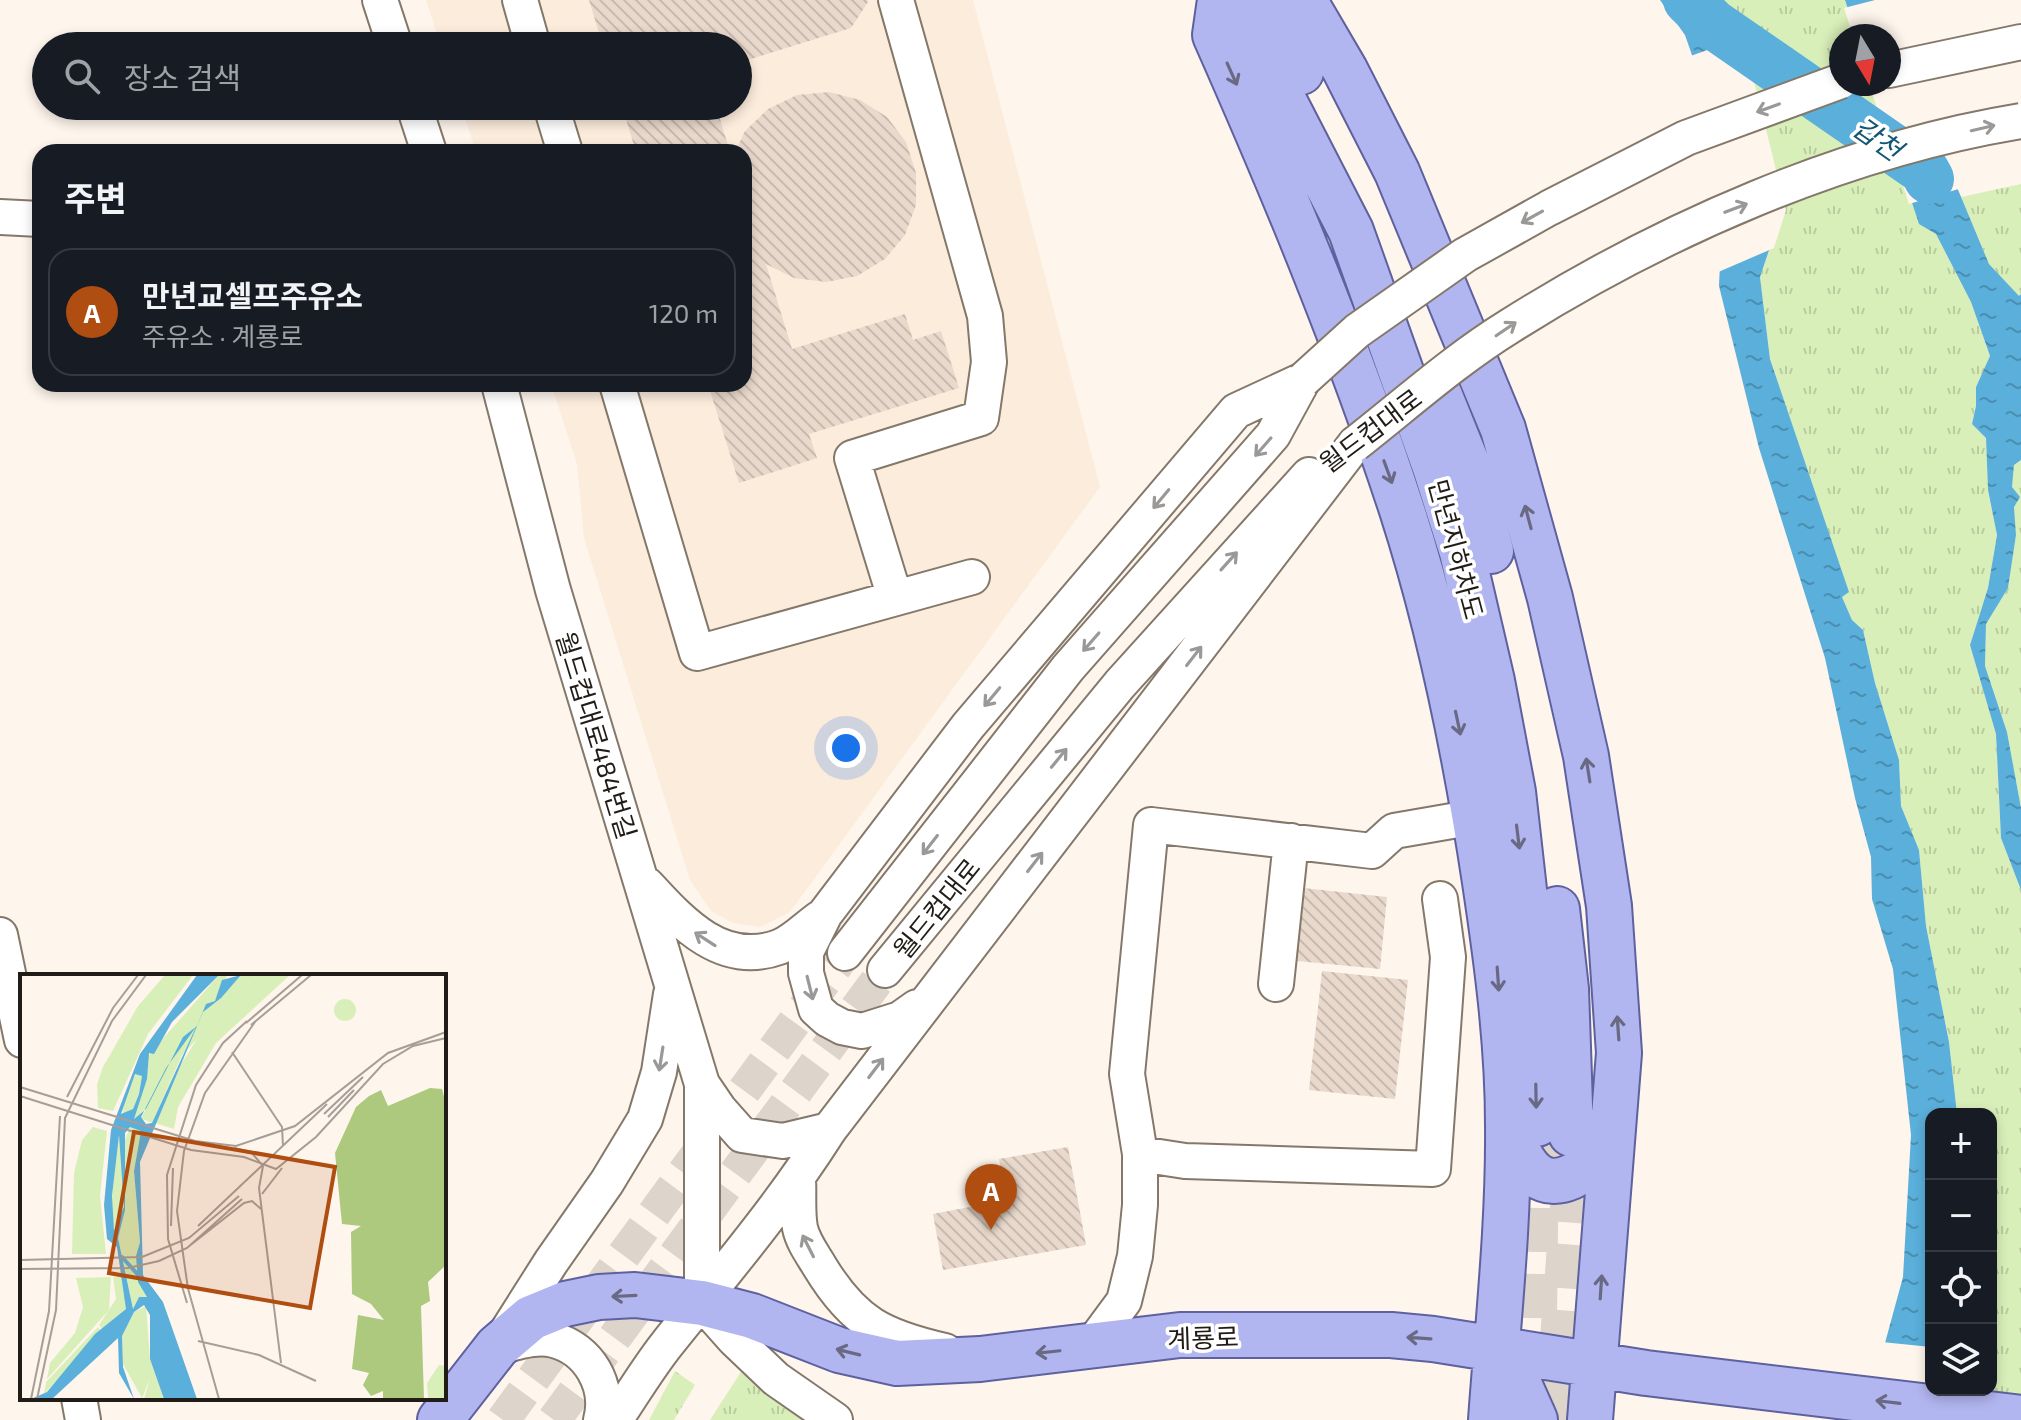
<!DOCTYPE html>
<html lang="ko">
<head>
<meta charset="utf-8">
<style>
	body { margin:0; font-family:"Exo 2","Noto Sans KR",sans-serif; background:#242831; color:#f1f3f6 }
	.controls { position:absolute; right:24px; bottom:24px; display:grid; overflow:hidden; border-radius:16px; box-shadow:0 4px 12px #0003 }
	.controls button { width:72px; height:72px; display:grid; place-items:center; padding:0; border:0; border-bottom:2px solid #363941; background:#171b24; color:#f1f3f6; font:40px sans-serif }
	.compass { position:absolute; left:1829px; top:24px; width:72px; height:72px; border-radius:50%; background:#171b24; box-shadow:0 4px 12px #0003; rotate:170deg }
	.you { position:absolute; left:846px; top:748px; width:28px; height:28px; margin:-20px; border:6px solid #fff; border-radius:50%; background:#1a73e8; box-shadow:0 0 0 12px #1a73e833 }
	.badge { display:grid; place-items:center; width:52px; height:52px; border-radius:50%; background:#b04e11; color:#fff; font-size:26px; font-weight:700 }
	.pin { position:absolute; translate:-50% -66px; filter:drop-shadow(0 2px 4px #0008) }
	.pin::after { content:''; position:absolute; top:42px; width:28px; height:24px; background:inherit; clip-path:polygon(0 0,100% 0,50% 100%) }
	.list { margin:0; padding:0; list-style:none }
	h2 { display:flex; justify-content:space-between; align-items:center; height:104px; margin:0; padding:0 32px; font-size:34px }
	h2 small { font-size:26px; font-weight:400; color:#9ea1a6 }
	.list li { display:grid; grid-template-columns:52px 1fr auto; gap:24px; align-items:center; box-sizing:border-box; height:128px; margin:0 16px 16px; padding:0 16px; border:2px solid #363941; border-radius:24px }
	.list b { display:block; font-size:30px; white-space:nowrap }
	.list p { margin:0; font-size:26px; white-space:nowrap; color:#9ea1a6 }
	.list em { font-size:26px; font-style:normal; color:#9ea1a6 }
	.icon { flex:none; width:44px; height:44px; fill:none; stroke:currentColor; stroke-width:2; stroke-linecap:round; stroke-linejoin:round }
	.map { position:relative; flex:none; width:2021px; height:1420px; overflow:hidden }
	.search { position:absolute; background:#171b24; box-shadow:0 4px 12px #0003; left:32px; top:32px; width:720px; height:88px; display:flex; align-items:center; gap:20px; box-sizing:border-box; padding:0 28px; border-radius:44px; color:#9ea1a6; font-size:30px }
	.panel { position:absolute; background:#171b24; box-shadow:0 4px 12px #0003; left:32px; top:144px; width:720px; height:248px; border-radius:24px }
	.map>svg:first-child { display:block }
	.built { fill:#fcecdc }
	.grass { fill:url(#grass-tufts) }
	.water { fill:url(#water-ripples) }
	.pier { fill:#fef5ec }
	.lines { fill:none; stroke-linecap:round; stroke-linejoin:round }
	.river { stroke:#5aafdb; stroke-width:50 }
	.building { fill:url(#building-back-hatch) }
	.minor-tunnel { stroke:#ddd4cc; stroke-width:34; stroke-dasharray:34 17; stroke-linecap:butt }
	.major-tunnel { stroke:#ddd4cc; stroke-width:44; stroke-dasharray:44 22; stroke-linecap:butt }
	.minor-casing { stroke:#84786a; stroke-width:38 }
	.major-casing { stroke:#5e619e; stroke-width:48 }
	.minor { stroke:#fff; stroke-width:34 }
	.major { stroke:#b2b6f0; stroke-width:44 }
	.minor-bridge-casing { stroke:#84786a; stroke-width:38; stroke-linecap:butt }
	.minor-bridge { stroke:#fff; stroke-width:34 }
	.oneway { stroke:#6a6984 }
	.oneway2 { stroke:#9b9997 }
	.labels { text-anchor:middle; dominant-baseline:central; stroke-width:7; stroke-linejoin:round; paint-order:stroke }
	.street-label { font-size:26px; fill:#211c17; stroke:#fff }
	.water-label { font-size:28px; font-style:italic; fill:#145775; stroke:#fff }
	.inset-river { fill:none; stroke:#5aafdb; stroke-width:4 }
	.inset-road { fill:none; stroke:#a69e97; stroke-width:2 }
	.view { fill:#b04e11; fill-opacity:0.15; stroke:#b04e11; stroke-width:4 }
	.inset-edge { fill:none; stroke:#211c17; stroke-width:4 }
</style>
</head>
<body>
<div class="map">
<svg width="2021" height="1420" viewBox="0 0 2021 1420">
	<defs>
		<pattern id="grass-tufts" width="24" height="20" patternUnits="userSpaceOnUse" patternTransform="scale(2)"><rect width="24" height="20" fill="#d9efb9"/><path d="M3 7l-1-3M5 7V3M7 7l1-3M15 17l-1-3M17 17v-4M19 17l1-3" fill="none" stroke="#bacc9e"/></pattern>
		<pattern id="water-ripples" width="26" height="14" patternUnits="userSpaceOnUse" patternTransform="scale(2)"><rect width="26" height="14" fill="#5aafdb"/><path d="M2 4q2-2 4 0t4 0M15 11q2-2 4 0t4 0" fill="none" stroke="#4a8eb1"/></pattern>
		<pattern id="building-back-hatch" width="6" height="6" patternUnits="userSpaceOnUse" patternTransform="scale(2)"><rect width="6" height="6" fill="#e9d9cc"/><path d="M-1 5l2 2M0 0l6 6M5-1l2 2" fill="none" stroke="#c8baae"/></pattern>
	</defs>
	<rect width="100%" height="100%" fill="#fef5ec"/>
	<path class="built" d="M426 0H973L1100 487 790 912 760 927 733 923 711 911 690 880 584 538 577 464 551 384H744V152H476L461 106H738V46H441Z"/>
	<path class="grass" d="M1720 0H1845L1857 36H1841V84H1873L1919 223 1936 234 1971 302 1990 357 1976 387V406L1972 424 1986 438 1988 490 1997 535 1988 588 1970 645 1996 734 2001 838 2021 890V1420L1944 1390H1991V1114H1957L1949 1042 1926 926 1919 850 1901 806 1899 760 1875 683 1863 630 1852 620 1842 597 1848 591 1770 359 1760 277 1783 209 1736 26Z
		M2021 184V294L2019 297 1989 264 1961 197Z
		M2021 460V808L2007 732 1985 666 1986 623 2008 588 2016 535 2012 487 2014 465Z
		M746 1364 810 1420H710Z
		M675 1371 695 1385 674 1420H649Z"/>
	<path class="water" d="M1660 0H1720L1736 26 1783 209 1760 277 1770 359 1849 592 1842 597 1852 620 1863 630 1875 683 1899 760 1901 806 1919 850 1926 926 1949 1042 1957 1114H1931V1390L1864 1420 1903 1277 1911 1135 1893 969 1872 899 1871 857 1855 798 1825 658 1759 448 1719 286 1725 150 1685 35Z
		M1845 0H1879L1989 264 2019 296 2021 294V460L2014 465 2012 487 2020 497 2014 507 2016 535 2008 588 1986 624 1985 666 2007 732 2021 808V890L2001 838 1996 734 1970 645 1988 588 1997 535 1988 490 1986 438 1972 424 1976 406V387L1990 356 1971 302 1936 234 1919 224 1873 84H1889V36H1857Z"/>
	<path class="pier" d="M1875 0H1883L1962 188 1909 204 1869 84H1889V36H1853L1844 8Z
		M1743 37 1786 210 1774 248 1716 273 1721 151 1688 57Z
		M1882 1342 1931 1347V1390L1860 1420Z"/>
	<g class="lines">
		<path class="river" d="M1688 0 1713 24 1924 170 1929 179"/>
	</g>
	<path class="building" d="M589 0H867L868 2 851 28 738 63V46H603Z
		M829 92 860 100 887 117 906 142 916 173V205L905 235 885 259 857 276 826 282 794 278 766 264 792 349 905 314 913 340 941 331 959 388 809 434 817 458 739 483 708 384H744V152H735L745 131 768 109 797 95Z
		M622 106H716L730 152H636Z
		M1294 887 1387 897 1380 969 1287 960Z
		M1322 971 1408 980 1395 1099 1309 1090Z
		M1068 1147 1086 1245 943 1270 933 1214 1006 1200 999 1159Z"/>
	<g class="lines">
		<path class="minor-tunnel" d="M503 1420 845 953
			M554 1420 885 970"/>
		<path class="major-tunnel" d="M1535 1318 1537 1139
			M1556 1420 1572 1206 1571 1139"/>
		<g class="minor-casing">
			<path id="minor" d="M380 0 395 46
				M520 0 533 46
				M1889 70 2021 42
				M414 106 429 152
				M551 106 565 152
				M0 217 40 219
				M499 384 553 590 702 1084V1303L734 1339 776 1379 835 1420
				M617 384 697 653 972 577
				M895 598 852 458 981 418 989 362 985 316 896 0
				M647 885C681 922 722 968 779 947 793 942 807 927 820 918
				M0 935 22 1040
				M845 953 1068 668 1273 435 1303 380
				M885 970 1120 684 1309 475
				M1276 984 1291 841
				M917 1007 900 1019 862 1031 842 1027 827 1019 816 1009 806 973V952L825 914 968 726 1236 411 1303 380
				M702 1084 719 1109 742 1135 783 1141 829 1130
				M1140 1154 1185 1161 1433 1169 1448 957 1440 899
				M798 1178C799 1194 797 1213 800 1228 803 1242 813 1255 820 1267 854 1323 883 1337 945 1351
				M506 1333 551 1262 607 1182 645 1119 659 1072 671 994
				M497 1347C515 1343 536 1335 554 1340 589 1349 610 1386 601 1420
				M1090 1347 1124 1301 1135 1256 1140 1205V1154L1127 1074 1151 825 1372 851 1394 831 1475 817
				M79 1398 83 1420
				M615 1420C632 1395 648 1368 667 1344 723 1274 781 1206 829 1130L1355 444"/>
		</g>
		<g class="major-casing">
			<path id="major" d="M1220 0 1215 35C1284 191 1349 348 1402 510 1441 631 1466 756 1485 882 1497 962 1508 1044 1508 1125 1509 1223 1498 1322 1491 1420
				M1232 0 1351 231 1436 470 1462 552 1492 681 1513 792 1533 970 1537 1124
				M1268 0 1301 72
				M1304 0 1345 70 1397 172 1503 429 1550 598 1586 756 1609 906 1619 1053 1590 1420
				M1440 396 1469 468 1491 551
				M1557 909 1566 989 1571 1134
				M1508 1125C1515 1142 1520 1162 1535 1174 1556 1192 1588 1171 1599 1153 1605 1144 1607 1133 1610 1123
				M1496 1349 1519 1384 1535 1420
				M440 1420 497 1347 531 1318 565 1304 599 1297 635 1295 702 1303 752 1316 839 1350 897 1363 980 1359 1180 1335H1391L1433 1339 1646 1373 2021 1418"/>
		</g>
		<use href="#minor" class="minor"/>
		<use href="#major" class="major"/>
		<g class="minor-bridge-casing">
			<path id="minor-bridge" d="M1303 380 1357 331 1465 255 1549 208 1686 138 1841 81
				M1355 444C1406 404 1455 360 1510 326 1662 230 1844 150 2021 121"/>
		</g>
		<use href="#minor-bridge" class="minor-bridge"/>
	</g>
	<defs><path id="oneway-shaft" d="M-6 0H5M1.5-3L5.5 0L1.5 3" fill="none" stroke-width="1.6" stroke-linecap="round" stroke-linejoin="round" transform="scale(2)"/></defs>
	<g class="oneway">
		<use href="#oneway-shaft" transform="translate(1232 74) rotate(66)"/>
		<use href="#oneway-shaft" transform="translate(1388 472) rotate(70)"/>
		<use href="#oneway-shaft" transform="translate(1528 517) rotate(-105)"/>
		<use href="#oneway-shaft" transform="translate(1458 723) rotate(78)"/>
		<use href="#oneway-shaft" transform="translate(1588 770) rotate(-99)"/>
		<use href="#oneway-shaft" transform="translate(1518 837) rotate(83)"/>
		<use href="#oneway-shaft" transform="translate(1498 979) rotate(86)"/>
		<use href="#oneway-shaft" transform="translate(1618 1028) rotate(-94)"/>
		<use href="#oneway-shaft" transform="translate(1536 1096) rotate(89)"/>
		<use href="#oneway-shaft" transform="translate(1601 1287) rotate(-86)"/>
		<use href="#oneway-shaft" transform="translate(624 1296) rotate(177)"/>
		<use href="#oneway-shaft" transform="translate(1419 1338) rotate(-176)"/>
		<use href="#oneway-shaft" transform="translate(848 1352) rotate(-166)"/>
		<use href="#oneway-shaft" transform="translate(1048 1352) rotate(174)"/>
		<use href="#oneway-shaft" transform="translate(1888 1402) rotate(-173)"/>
	</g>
	<g class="oneway2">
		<use href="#oneway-shaft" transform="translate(1768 108) rotate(160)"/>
		<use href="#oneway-shaft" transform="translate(1983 128) rotate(-13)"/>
		<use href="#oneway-shaft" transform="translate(1736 208) rotate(-21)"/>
		<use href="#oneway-shaft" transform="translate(1532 217) rotate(151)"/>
		<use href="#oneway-shaft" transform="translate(1506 329) rotate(-34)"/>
		<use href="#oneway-shaft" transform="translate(1263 447) rotate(131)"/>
		<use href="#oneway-shaft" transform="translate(1161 499) rotate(130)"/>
		<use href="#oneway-shaft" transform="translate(1229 561) rotate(-48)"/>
		<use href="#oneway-shaft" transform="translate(1091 642) rotate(131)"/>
		<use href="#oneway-shaft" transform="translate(1194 656) rotate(-52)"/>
		<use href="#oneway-shaft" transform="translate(992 697) rotate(130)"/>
		<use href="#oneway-shaft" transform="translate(1059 758) rotate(-51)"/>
		<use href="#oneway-shaft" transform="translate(930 845) rotate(128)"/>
		<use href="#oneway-shaft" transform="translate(1035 862) rotate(-52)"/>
		<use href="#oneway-shaft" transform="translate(705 939) rotate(-147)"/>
		<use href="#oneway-shaft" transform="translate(810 988) rotate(76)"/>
		<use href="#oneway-shaft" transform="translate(661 1059) rotate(99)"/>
		<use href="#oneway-shaft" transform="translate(876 1068) rotate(-53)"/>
		<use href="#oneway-shaft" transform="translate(808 1246) rotate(-117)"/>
	</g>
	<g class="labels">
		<g class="street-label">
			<text transform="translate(1370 430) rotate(-37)">월드컵대로</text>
			<text transform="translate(1457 549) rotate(75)">만년지하차도</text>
			<text transform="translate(597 735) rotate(73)">월드컵대로484번길</text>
			<text transform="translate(936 908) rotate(-51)">월드컵대로</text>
			<text transform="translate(1203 1337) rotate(-2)">계룡로</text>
		</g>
		<g class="water-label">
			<text transform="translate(1878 138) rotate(35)">갑천</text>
		</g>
	</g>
	<g transform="translate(20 974)">
		<rect width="426" height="426" fill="#fef5ec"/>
		<path d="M199 1H207L195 28 221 1H237L162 81 132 149 121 144 127 133 113 146 127 105 126 84ZM116 99 122 102 119 120 113 135 103 140 104 124ZM110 153 121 156 114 197 120 268 116 282 127 323H119L113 335 98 264 103 239 94 257 91 239 97 164 103 167 104 227 105 166ZM103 302 106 335 82 355 79 351 96 325 93 303ZM126 332 130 385 144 425H124L130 405 122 424 103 390 102 362 114 338ZM78 353 81 357 68 372 24 420 26 408ZM419 391 426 392V425H408L407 409Z" fill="#d9efb9"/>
		<path d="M410 114 422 115 426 130V291L408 308 410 327 401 332 404 425H363V417L351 422 343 411 349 399 332 395 338 341 364 346 351 330 332 320 331 258 341 252 322 250 315 179 336 133 349 122 361 116 368 132Z" fill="#acc97e"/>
		<path d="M145 1H173L128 60 93 137 78 134 77 110 83 93 118 32ZM237 1H270L196 69 158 133 154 155 135 149 157 97 185 52ZM314 36a11 11 0 1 1 22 0a11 11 0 1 1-22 0ZM73 153 87 157 80 222 86 280H52L54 199 62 166ZM91 303 89 336 27 405 30 389 55 359 63 333 56 304Z" fill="#d9efb9"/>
		<path d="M177 1H199L152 48 134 80 129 79 127 105 114 145 126 135 163 63 177 52 186 30 195 27 202 6 221 1 201 24 183 38 120 188 123 301 143 328 177 425H144L130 385V341L124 331 114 338 102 362 103 393 114 425 99 399 98 364 32 425H11L27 418 75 360 106 335 97 273 87 265 84 231 91 156 120 80ZM176 53 132 149 126 150 121 143 146 94ZM115 100 122 102 119 120 113 135 101 140ZM110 153 121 157 114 197 120 268 116 282 118 308 127 323H119L113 335 98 264 105 236V159ZM99 161 104 233 94 257 92 222Z" fill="#5aafdb" fill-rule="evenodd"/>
		<path class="inset-river" d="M101 282 121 304"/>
		<path class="inset-road" d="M226 49 282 1M231 51 291 1M212 78 262 153 263 172M0 113 175 167 216 172 275 152 368 79 426 58M0 122 171 176 224 183 256 195 296 163 363 90 393 72 426 64M47 123 93 34 118 1M304 140 343 103M308 143 334 116M214 174 231 178 243 192 239 214 261 389M242 220 262 194M151 252 153 194M178 252 307 130M168 273 224 229 232 227 241 235M0 286 122 283 169 264 219 222M0 295 108 294 139 287 167 274 222 225M167 311 199 425M168 315 157 237 164 177 185 119 235 48M167 329 148 265 147 201 176 111 203 69 227 47M178 367 239 381 296 407M11 425 29 337 40 142M17 425 36 336 45 144 92 47 126 1"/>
		<path class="view" d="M114 158 315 193 290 334 89 299Z"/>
		<rect width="426" height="426" class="inset-edge"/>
	</g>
</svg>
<div class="controls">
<button>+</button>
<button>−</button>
<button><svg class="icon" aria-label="locate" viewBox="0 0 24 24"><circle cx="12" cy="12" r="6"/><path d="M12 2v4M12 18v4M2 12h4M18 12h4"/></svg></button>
<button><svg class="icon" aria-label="layers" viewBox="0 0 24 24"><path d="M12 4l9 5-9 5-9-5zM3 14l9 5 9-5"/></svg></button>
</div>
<svg class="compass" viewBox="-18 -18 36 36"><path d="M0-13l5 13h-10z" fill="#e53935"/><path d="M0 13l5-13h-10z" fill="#9ea1a6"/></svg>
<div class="you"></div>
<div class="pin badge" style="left:991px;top:1230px">A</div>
<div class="search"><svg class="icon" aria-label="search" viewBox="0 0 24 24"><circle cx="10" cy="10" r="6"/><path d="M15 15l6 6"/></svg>장소 검색</div>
<section class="panel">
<h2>주변<small></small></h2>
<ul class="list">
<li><span class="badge">A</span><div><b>만년교셀프주유소</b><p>주유소 · 계룡로</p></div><em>120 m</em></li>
</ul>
</section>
</div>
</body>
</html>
